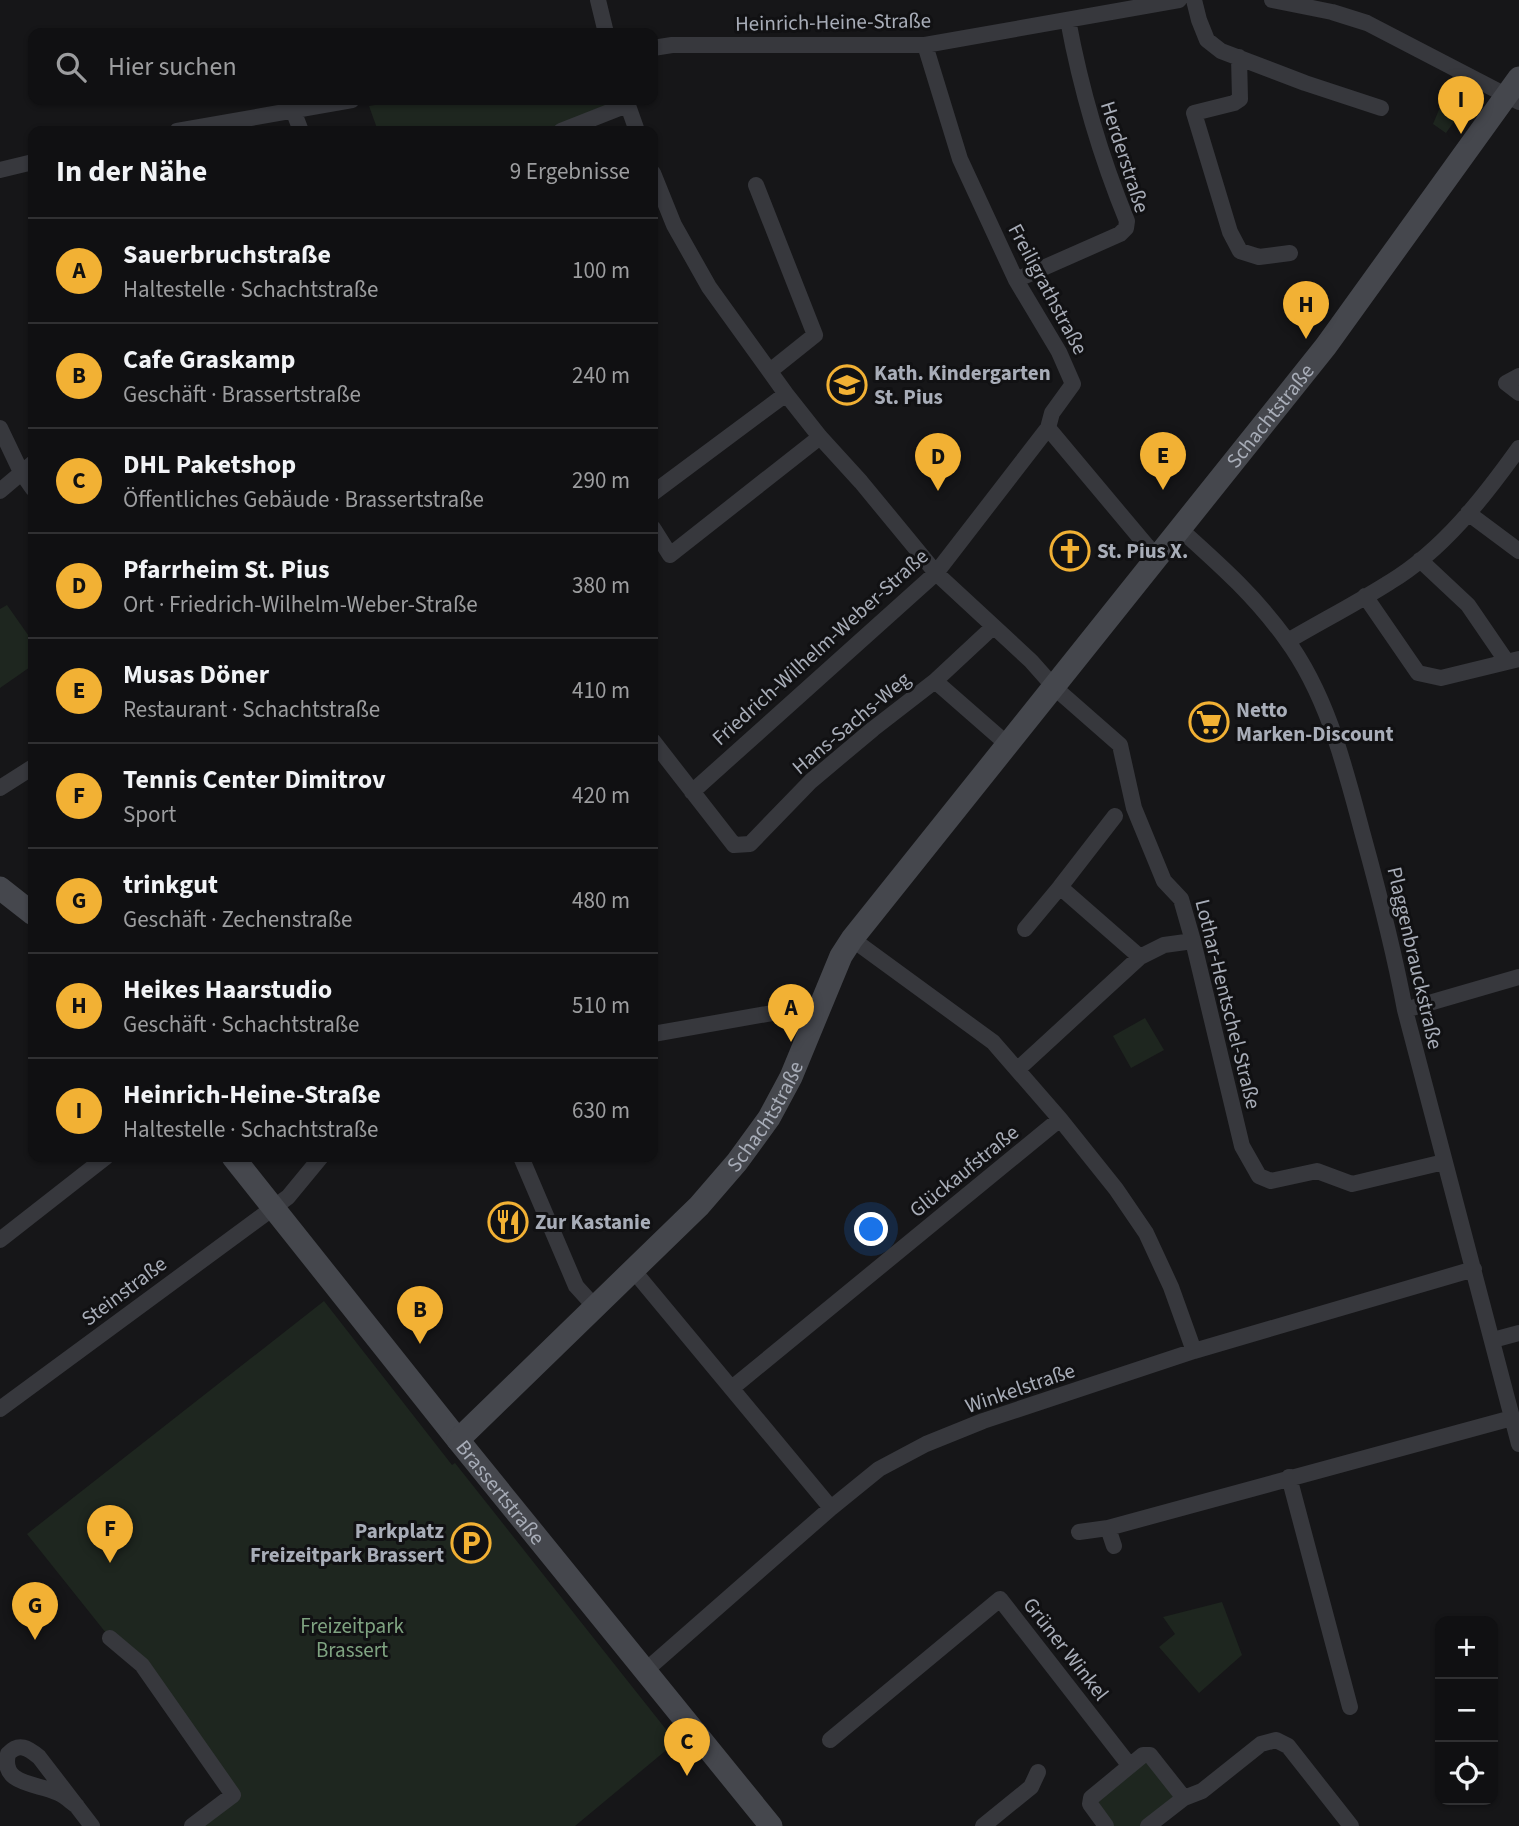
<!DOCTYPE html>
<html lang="de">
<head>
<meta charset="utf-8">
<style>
	body { margin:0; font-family:"Source Sans 3",sans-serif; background:#19191b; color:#f1f3f6 }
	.controls { position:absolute; right:21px; bottom:21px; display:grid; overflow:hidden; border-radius:14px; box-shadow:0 2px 5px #0004 }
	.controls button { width:63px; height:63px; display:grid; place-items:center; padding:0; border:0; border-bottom:2px solid #303032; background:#101012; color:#f1f3f6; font:35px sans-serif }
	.you { position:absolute; left:872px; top:1230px; width:24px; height:24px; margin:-18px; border:5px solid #fff; border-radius:50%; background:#1a73e8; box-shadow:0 0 0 10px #1a73e833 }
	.badge { display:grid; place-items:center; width:46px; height:46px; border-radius:50%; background:#f2b134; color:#111; font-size:23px; font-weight:700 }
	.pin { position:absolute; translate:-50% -58px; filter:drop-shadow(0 2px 4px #0008) }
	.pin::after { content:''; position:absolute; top:37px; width:24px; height:21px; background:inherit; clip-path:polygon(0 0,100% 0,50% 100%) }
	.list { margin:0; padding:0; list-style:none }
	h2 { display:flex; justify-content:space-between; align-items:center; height:91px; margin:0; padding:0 28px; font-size:30px }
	h2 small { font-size:23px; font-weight:400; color:#9c9d9f }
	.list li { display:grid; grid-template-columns:46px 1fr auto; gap:21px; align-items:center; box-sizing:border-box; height:105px; padding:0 28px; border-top:2px solid #303032 }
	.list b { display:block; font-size:26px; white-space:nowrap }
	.list p { margin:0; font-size:23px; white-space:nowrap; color:#9c9d9f }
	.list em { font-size:23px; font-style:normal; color:#9c9d9f }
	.icon { flex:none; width:38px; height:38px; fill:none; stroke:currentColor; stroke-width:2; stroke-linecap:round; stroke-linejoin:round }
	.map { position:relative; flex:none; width:1519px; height:1826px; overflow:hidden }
	.search { position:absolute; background:#101012; box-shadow:0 2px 5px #0004; left:28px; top:28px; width:630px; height:77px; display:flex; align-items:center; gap:18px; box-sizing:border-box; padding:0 24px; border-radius:14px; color:#9c9d9f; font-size:26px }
	.panel { position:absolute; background:#101012; box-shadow:0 2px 5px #0004; left:28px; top:126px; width:630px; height:1036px; border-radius:14px }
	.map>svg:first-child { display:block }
	.green { fill:#1e261f }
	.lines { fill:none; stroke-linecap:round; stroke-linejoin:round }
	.street { stroke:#37383d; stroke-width:16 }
	.secondary { stroke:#45474d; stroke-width:23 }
	.labels { text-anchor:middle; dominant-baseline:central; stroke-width:6; stroke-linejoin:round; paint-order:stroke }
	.street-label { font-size:21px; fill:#a8adb8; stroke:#111113 }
	.poi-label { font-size:21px; font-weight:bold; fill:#a8adb8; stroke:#111113; text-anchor:start }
	.park-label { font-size:21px; fill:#7fa381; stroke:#111113 }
</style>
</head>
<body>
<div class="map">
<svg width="1519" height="1826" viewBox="0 0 1519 1826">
	<rect width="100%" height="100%" fill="#161618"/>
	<path class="green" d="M1451 81 1472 96 1446 133 1433 124Z
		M404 100H619V101L544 131H378L369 106Z
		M7 605 33 642V665L0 688V609Z
		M1145 1018 1164 1050 1131 1068 1113 1036Z
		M324 1301 452 1465 455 1463 676 1742 575 1826H192L233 1795 142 1665 110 1638 27 1534Z
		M1222 1602 1242 1655 1199 1693 1159 1647 1175 1634 1163 1617Z
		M1143 1761H1149L1176 1793 1175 1800 1141 1826H1112L1096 1798Z"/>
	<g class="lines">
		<path class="street" d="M598 0 606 33
			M1194 0 1199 20 1207 40 1221 51 1305 83 1381 108
			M1272 0 1332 12 1367 23 1519 102
			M925 45 960 159 1016 280 1059 352 1073 384 1052 413 1048 428 1157 558
			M653 48 672 45H925L1179 0
			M1239 57 1240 99 1234 103 1194 113 1230 232 1240 251 1259 257 1290 253
			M626 100 637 131
			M293 110 301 131
			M177 131 352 100
			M561 131 627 105
			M0 170 33 162
			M653 173 674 225 709 287 786 394 820 437 861 482 936 573 1031 661 1055 688 1120 745 1134 808 1164 881 1181 899 1193 941 1242 1146 1259 1176 1271 1181 1317 1171 1352 1184 1444 1162
			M756 185 815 335 770 371
			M1016 280 1120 234 1126 228 1127 221C1100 155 1081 90 1068 20
			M1519 376 1506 383 1519 393
			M0 428 21 472 33 489
			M0 491 33 463
			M653 493 786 394
			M1468 513 1519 551
			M653 528 670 555 820 437
			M1180 529C1220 565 1254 595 1286 639 1328 696 1345 768 1363 835 1379 893 1394 951 1405 1010L1519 1444
			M1420 560 1468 605 1507 662
			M1365 596 1418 673 1441 678 1519 659
			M1288 641C1322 621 1357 603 1390 582 1443 550 1484 497 1519 448
			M935 681 1007 744
			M653 741 734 845 750 844 811 781 873 729 935 681 993 627
			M0 788 33 767
			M692 792 936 573 1048 428
			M1060 887 1115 816
			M1025 929 1060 887 1140 957
			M852 939 993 1042 1060 1119 1116 1189 1146 1233 1171 1287 1194 1351
			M1405 1010 1519 977
			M653 1034 789 1010 817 1013
			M1018 1069 1140 957 1164 945 1193 941
			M521 1157 576 1286 595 1307
			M0 1240 106 1157
			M633 1270 831 1508
			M1493 1340 1519 1333
			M732 1388 1060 1119
			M0 1409 288 1197 321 1157
			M1289 1477 1350 1707
			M1108 1528 1114 1546
			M1079 1532 1108 1528 1512 1418
			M110 1638 142 1665 233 1795 192 1826
			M645 1671 831 1508 879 1469 926 1444 983 1421 1194 1351 1474 1269
			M830 1740 1000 1599 1130 1766
			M1184 1798 1202 1791 1261 1744 1276 1740 1288 1746 1351 1826
			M77 1806C71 1802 65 1796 58 1793 39 1783 0 1786 8 1754 19 1742 28 1748 39 1757L92 1826
			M983 1826 1031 1787 1038 1772
			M1106 1826 1090 1804 1091 1798 1143 1755H1150L1184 1798 1148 1826"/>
		<g class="secondary">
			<path d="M0 888 33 914"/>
			<path id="s1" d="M233 1157 458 1440 771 1826"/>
			<path id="s2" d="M458 1440 699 1206 737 1162 769 1118 791 1077 841 956 852 939 1326 346 1519 78"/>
		</g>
	</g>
	<defs>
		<g id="school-ring" transform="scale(2.0125)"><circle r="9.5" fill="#111113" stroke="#f2b134" stroke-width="1.5"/><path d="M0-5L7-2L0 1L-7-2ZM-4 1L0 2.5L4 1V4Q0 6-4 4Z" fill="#f2b134"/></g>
		<g id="church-ring" transform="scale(2.0125)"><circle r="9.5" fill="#111113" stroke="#f2b134" stroke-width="1.5"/><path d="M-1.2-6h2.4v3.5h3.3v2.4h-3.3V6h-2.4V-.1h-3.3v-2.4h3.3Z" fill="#f2b134"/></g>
		<g id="supermarket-ring" transform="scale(2.0125)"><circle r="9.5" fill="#111113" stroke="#f2b134" stroke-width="1.5"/><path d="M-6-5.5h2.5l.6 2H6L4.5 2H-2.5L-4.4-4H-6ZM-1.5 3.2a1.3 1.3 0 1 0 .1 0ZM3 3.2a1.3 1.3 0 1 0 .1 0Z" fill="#f2b134"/></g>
		<g id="restaurant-ring" transform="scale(2.0125)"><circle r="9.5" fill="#111113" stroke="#f2b134" stroke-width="1.5"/><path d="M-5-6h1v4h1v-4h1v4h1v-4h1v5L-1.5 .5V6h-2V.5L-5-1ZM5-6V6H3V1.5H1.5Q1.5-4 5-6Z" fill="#f2b134"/></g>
		<g id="parking-ring" transform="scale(2.0125)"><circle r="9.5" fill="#111113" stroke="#f2b134" stroke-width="1.5"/><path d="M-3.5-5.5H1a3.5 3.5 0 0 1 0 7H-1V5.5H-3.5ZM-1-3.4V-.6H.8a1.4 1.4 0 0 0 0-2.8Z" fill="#f2b134"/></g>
	</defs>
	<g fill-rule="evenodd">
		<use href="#school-ring" x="847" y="385"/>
		<use href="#church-ring" x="1070" y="551"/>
		<use href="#supermarket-ring" x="1209" y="722"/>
		<use href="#restaurant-ring" x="508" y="1222"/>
		<use href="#parking-ring" x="471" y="1543"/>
	</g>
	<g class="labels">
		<g class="street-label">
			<text transform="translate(833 22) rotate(-1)">Heinrich-Heine-Straße</text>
			<text transform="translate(1125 157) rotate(72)">Herderstraße</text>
			<text transform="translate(1048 289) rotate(62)">Freiligrathstraße</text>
			<text stroke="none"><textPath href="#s2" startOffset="1316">Schachtstraße</textPath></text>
			<text transform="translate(820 647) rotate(-42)">Friedrich-Wilhelm-Weber-Straße</text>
			<text transform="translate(851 723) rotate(-40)">Hans-Sachs-Weg</text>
			<text transform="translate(1415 958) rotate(77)">Plaggenbrauckstraße</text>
			<text transform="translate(1228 1004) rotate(76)">Lothar-Hentschel-Straße</text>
			<text stroke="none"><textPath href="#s2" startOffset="448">Schachtstraße</textPath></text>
			<text transform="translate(964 1171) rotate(-39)">Glückaufstraße</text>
			<text transform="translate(124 1291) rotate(-37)">Steinstraße</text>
			<text transform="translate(1020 1388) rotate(-19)">Winkelstraße</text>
			<text stroke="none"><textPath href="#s1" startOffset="429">Brassertstraße</textPath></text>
			<text transform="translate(1066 1649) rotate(52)">Grüner Winkel</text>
		</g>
		<g class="poi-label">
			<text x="874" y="373">Kath. Kindergarten<tspan x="874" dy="24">St. Pius</tspan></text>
			<text x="1097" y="551">St. Pius X.</text>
			<text x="1236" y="710">Netto<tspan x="1236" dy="24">Marken-Discount</tspan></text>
			<text x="535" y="1222">Zur Kastanie</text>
			<text x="444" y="1531" text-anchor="end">Parkplatz<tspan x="444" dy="24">Freizeitpark Brassert</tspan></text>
		</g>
		<g class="park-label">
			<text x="352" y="1626">Freizeitpark<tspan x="352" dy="24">Brassert</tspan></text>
		</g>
	</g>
</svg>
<div class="controls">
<button>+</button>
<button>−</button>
<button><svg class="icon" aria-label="locate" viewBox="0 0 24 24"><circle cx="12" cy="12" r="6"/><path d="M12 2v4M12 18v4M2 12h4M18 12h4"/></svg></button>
</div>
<div class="you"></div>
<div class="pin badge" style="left:791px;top:1042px">A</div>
<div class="pin badge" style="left:420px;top:1344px">B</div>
<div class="pin badge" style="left:687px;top:1776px">C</div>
<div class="pin badge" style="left:938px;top:491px">D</div>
<div class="pin badge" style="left:1163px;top:490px">E</div>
<div class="pin badge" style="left:110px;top:1563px">F</div>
<div class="pin badge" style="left:35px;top:1640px">G</div>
<div class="pin badge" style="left:1306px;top:339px">H</div>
<div class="pin badge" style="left:1461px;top:134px">I</div>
<div class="search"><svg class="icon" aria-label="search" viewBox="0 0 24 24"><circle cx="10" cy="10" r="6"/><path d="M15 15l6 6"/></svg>Hier suchen</div>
<section class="panel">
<h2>In der Nähe<small>9 Ergebnisse</small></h2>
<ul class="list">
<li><span class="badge">A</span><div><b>Sauerbruchstraße</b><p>Haltestelle · Schachtstraße</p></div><em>100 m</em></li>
<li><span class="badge">B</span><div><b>Cafe Graskamp</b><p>Geschäft · Brassertstraße</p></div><em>240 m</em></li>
<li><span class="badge">C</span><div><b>DHL Paketshop</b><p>Öffentliches Gebäude · Brassertstraße</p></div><em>290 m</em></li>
<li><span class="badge">D</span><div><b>Pfarrheim St. Pius</b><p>Ort · Friedrich-Wilhelm-Weber-Straße</p></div><em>380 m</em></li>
<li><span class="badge">E</span><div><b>Musas Döner</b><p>Restaurant · Schachtstraße</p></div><em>410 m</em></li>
<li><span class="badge">F</span><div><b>Tennis Center Dimitrov</b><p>Sport</p></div><em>420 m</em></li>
<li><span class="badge">G</span><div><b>trinkgut</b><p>Geschäft · Zechenstraße</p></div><em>480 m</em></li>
<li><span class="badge">H</span><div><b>Heikes Haarstudio</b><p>Geschäft · Schachtstraße</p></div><em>510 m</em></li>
<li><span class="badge">I</span><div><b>Heinrich-Heine-Straße</b><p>Haltestelle · Schachtstraße</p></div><em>630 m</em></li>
</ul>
</section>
</div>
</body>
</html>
